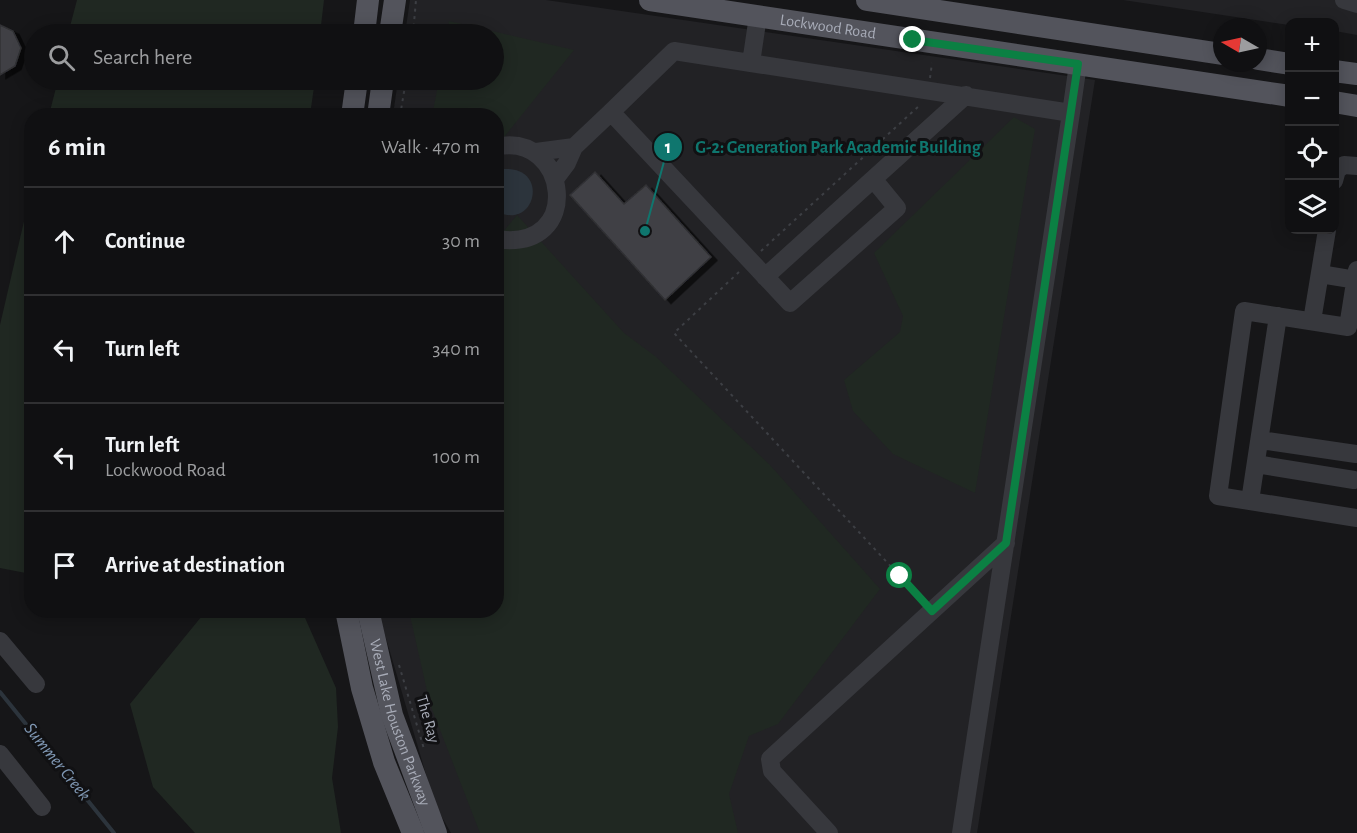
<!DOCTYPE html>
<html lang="en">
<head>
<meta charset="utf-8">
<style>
	body { margin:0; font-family:"Alegreya Sans",sans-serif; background:#19191b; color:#f1f3f6 }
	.controls { position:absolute; right:18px; top:18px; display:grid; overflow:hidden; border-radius:12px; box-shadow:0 3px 15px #0003 }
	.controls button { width:54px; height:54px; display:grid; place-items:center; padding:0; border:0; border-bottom:2px solid #303032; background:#101012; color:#f1f3f6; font:30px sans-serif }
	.compass { position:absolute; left:1213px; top:18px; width:54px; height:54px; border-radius:50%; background:#101012; box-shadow:0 3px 15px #0003; rotate:279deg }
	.stop { position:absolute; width:18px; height:18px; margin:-14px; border:4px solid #0b8043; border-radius:50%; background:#fff }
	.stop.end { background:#0b8043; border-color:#fff; box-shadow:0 2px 6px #0008 }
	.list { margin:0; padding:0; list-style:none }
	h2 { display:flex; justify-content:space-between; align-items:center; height:78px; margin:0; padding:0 24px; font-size:26px }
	h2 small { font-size:20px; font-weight:400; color:#9c9d9f }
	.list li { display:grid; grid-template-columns:39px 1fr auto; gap:18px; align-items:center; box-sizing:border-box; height:108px; padding:0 24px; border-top:2px solid #303032 }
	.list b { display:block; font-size:22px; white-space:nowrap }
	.list p { margin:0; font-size:20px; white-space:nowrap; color:#9c9d9f }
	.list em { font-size:20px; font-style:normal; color:#9c9d9f }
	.icon { flex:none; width:33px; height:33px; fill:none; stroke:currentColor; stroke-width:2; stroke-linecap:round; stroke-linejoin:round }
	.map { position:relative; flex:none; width:1357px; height:833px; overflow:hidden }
	.search { position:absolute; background:#101012; box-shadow:0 3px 15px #0003; left:24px; top:24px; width:480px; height:66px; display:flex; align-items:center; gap:15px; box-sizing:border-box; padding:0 21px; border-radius:33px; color:#9c9d9f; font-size:22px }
	.panel { position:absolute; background:#101012; box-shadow:0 3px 15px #0003; left:24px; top:108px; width:480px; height:510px; border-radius:24px }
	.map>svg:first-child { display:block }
	.built { fill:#222225 }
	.green { fill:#202822 }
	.water { fill:#2c343c }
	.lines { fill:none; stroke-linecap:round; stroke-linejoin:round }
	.stream { stroke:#2c343c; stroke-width:4 }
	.building { fill:#404145; stroke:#303034; stroke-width:1.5; filter:url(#shadow) }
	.path { stroke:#3d3f44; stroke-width:2; stroke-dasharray:3 4.5; stroke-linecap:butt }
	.minor { stroke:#37383d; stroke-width:18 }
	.major { stroke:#53545c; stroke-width:22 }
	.route { stroke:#0b8043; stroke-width:8 }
	.labels { text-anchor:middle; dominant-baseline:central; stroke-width:6; stroke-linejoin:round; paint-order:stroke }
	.street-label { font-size:16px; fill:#a8acb8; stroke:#111113 }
	.water-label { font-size:18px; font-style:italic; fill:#7f97b3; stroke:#111113 }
	.leader { fill:none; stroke:#0f766e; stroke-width:2 }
	.callout-dot { fill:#0f766e; stroke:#111113; stroke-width:2 }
	.mark-label { font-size:18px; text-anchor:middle; font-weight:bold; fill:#fff }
	.callout-label { font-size:18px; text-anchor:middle; font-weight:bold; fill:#0f766e; stroke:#111113; stroke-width:6; stroke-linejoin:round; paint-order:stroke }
</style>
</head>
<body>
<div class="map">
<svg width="1357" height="833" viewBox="0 0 1357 833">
	<defs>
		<filter id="shadow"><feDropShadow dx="6" dy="3.5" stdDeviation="0" flood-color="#0009"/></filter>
	</defs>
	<rect width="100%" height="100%" fill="#161618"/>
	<path class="built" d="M410 0H546L1095 80 977 833H451L435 805 378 611 496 610V116L393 115 398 80H494V34H405Z
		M1123 0H1357V35L1335 31 1334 22H1290L1289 25Z"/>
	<path class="green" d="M77 0H324L320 34H68Z
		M449 21 574 50 497 146 496 116H432L439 80H494V34H447Z
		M58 80H315L310 115H49Z
		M1014 117 1035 129 975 493 893 454 853 411 844 380 900 332 903 316 874 253Z
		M31 191 32 574H31L0 568V325Z
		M517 215 624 333 655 356 770 465 880 589 778 724 749 736 729 794 738 833H480L430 704 409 611 496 610 497 239Z
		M206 611H302L336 688 338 727 332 778 341 833H195L153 787 130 704Z"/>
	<path class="water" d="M504 169C549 166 537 230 497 212V172Z"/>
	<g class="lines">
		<path class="stream" d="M0 692 114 833"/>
	</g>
	<path class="building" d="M0 25 13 31 21 48 15 66 0 75Z
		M595 172 624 204 646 185 711 257 665 300 570 195Z"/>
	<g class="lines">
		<path class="path" d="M413 34 416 0
			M930 78 932 63
			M400 116 406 80
			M761 251 920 105
			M739 272 674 333 922 600
			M399 665 424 749"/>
		<path class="minor" d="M1344 0 1357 4
			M751 63 758 16
			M496 147C568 130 586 253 496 239
			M536 152 574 147
			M555 179 567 163 574 147 611 112
			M874 180 897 208 790 303 611 112 674 51 1071 113 1078 64
			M1334 181 1337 170 1344 165 1357 166
			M1357 270 1348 327 1244 311 1218 496 1357 518
			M1320 274 1357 280
			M765 277 966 95
			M1312 321 1327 230
			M1260 440 1356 454
			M1256 464 1354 480
			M1250 501 1278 316
			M0 641 36 684
			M0 754 42 807
			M829 833 772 771 770 759 1006 543
			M961 833 1071 113"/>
		<g class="major">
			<path id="s1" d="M650 0 1290 96"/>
			<path d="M867 0 1222 54"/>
			<path d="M364 34 368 0"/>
			<path d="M390 34 395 0"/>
			<path d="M1258 59 1290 64"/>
			<path d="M1334 71 1357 74"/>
			<path d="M1334 102 1357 106"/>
			<path d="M352 116 357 80"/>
			<path d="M378 116 383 80"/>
			<path d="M346 610 362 688 384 762 413 833"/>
			<path id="s2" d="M368 610 392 715 436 833"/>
		</g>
	</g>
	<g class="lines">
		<path class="route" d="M900 576 932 611 1006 543 1078 64 913 40"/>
	</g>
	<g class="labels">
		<g class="street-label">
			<text stroke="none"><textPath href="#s1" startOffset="180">Lockwood Road</textPath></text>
			<text transform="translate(428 719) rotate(74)">The Ray</text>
			<text stroke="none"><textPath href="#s2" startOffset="117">West Lake Houston Parkway</textPath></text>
		</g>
		<g class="water-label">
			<text transform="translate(57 762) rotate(51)">Summer Creek</text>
		</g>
	</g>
	<path class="leader" d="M645 231L668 147"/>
	<g class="callout-dot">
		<circle cx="645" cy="231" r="6"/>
		<circle cx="668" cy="147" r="15"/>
	</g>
	<g class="mark-label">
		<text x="668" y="153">1</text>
	</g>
	<g class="callout-label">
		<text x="838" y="153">G-2: Generation Park Academic Building</text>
	</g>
</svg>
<div class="controls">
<button>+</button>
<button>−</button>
<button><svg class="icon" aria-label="locate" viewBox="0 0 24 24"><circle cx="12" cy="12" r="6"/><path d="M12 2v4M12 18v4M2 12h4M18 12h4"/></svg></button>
<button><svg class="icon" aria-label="layers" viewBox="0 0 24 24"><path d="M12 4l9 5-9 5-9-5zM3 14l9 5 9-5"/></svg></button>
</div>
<svg class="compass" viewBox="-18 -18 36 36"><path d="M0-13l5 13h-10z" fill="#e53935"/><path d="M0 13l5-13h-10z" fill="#9c9d9f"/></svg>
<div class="stop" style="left:900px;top:576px"></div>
<div class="stop end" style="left:913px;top:40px"></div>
<div class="search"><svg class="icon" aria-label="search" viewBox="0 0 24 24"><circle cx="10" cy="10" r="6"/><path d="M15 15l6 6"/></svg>Search here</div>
<section class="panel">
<h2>6 min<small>Walk · 470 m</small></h2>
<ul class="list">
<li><svg class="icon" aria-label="ahead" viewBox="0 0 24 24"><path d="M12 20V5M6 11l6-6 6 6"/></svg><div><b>Continue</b></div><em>30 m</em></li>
<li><svg class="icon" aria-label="left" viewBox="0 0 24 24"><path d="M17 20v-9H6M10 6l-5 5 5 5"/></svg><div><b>Turn left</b></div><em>340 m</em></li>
<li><svg class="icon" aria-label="left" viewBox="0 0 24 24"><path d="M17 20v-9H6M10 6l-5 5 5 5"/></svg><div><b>Turn left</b><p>Lockwood Road</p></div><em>100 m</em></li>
<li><svg class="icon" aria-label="arrive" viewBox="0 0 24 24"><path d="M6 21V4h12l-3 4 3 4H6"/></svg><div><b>Arrive at destination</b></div></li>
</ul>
</section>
</div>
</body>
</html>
